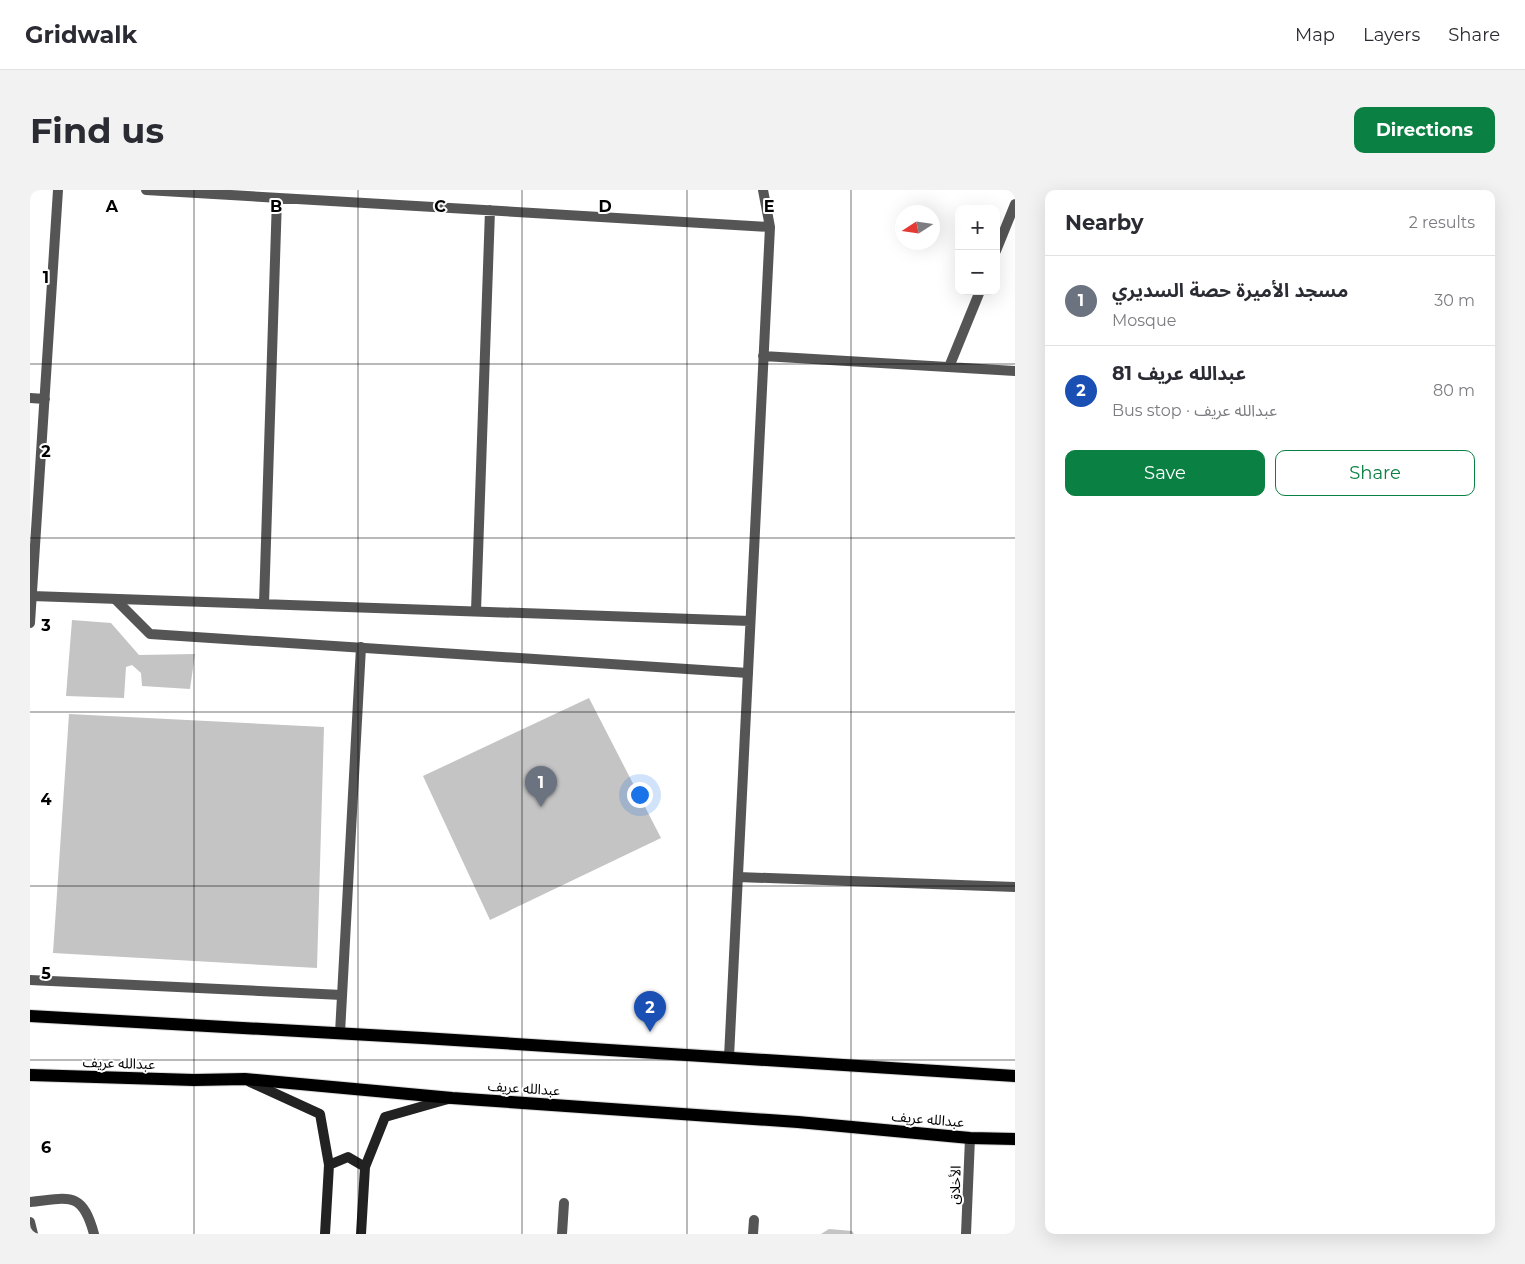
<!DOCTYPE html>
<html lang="en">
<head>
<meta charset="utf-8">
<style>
	body { margin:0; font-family:Montserrat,"Noto Sans Arabic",sans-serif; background:#f2f2f3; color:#2b2b33 }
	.controls { position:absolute; right:15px; top:15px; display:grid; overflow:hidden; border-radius:10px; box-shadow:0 5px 20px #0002 }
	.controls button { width:45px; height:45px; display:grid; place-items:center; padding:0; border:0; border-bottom:1px solid #e1e1e2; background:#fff; color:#2b2b33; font:25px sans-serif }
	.compass { position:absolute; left:865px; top:15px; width:45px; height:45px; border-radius:50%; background:#fff; box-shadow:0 5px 20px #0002; rotate:258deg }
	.you { position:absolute; left:609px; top:604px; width:18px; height:18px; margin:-12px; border:4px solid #fff; border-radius:50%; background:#1a73e8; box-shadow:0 0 0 8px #1a73e833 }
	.badge { display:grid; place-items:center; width:32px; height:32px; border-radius:50%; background:#0b8043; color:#fff; font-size:16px; font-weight:700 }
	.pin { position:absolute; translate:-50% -41px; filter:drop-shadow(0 1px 2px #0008) }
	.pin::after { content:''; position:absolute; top:26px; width:18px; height:15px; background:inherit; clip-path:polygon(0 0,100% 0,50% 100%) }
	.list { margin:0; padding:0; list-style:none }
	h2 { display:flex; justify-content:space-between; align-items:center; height:65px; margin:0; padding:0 20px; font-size:21px }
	h2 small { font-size:16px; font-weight:400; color:#7c7c81 }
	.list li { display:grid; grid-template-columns:32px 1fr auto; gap:15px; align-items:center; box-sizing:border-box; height:90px; padding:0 20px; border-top:1px solid #e1e1e2 }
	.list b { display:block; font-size:19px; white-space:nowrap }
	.list p { margin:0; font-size:16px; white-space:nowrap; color:#7c7c81 }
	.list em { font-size:16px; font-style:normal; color:#7c7c81 }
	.actions { display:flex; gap:10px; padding:15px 20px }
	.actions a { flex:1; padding:11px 0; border:1px solid #0b8043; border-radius:10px; text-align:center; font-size:18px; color:#0b8043 }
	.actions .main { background:#0b8043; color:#fff }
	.map { position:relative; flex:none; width:985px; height:1044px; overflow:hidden; border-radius:10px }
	header { display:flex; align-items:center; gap:30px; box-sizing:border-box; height:70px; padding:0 25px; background:#fff; border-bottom:1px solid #e1e1e2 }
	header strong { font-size:24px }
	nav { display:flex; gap:28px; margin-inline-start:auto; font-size:18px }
	.intro { display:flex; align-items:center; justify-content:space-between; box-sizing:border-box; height:120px; padding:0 30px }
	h1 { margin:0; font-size:35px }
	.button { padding:12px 22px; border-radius:10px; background:#0b8043; color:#fff; font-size:18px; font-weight:700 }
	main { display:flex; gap:30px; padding:0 30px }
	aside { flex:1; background:#fff; border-radius:10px; box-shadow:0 5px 20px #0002 }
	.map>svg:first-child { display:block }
	.building { fill:#c4c4c4 }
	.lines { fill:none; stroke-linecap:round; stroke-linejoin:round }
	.primary-casing { stroke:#dbdbdb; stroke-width:14 }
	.lane { stroke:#555; stroke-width:10 }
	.street { stroke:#555; stroke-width:10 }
	.secondary { stroke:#222; stroke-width:10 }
	.primary { stroke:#000; stroke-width:12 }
	.grid { fill:none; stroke:#000; stroke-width:1; stroke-opacity:0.55 }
	.labels { text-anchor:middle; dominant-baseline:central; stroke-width:4; stroke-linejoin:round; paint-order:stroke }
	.street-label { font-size:14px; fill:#000; stroke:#fff }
	.grid-label { font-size:16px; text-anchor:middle; font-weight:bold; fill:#000; stroke:#fff; stroke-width:4; stroke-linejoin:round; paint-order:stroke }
</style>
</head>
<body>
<header>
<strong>Gridwalk</strong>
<nav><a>Map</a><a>Layers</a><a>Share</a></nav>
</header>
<div class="intro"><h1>Find us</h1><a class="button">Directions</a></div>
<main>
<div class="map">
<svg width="985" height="1044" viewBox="0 0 985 1044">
	<rect width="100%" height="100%" fill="#fff"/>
	<path class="building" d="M42 430 81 433 109 465 165 464 160 499 112 496 111 483 102 475 96 477 94 508 36 506Z
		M559 508 631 648 460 730 393 586Z
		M39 524 294 537 287 778 23 763Z
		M799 1039 822 1041 824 1044H791Z"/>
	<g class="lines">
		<g class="primary-casing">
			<path id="primary" d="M0 826 393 848 985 886
				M0 885 164 890 215 889 422 908 768 932 940 948 985 949"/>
		</g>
		<path class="lane" d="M85 409 120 444 718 483
			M0 790 312 805
			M0 1012C39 1008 52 1000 64 1044
			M0 1032 3 1044"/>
		<path class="street" d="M116 0 740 37
			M966 61 985 14
			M733 166 985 181
			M919 177 950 101
			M0 208 15 209
			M2 406 720 431
			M234 414 247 8
			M446 421 460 20
			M0 433 28 0
			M708 687 985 697
			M310 843 331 457
			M699 867 740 37 733 0
			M532 1044 534 1013
			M723 1044 724 1030
			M936 1044 940 948"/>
		<path class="secondary" d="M220 892 290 924 299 975 295 1044
			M299 975 318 967 335 977
			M331 1044 335 977 355 927 418 909"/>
		<use href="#primary" class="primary"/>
	</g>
	<path class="grid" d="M164 0V1044M328 0V1044M492 0V1044M657 0V1044M821 0V1044M0 174H985M0 348H985M0 522H985M0 696H985M0 870H985"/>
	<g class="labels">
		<g class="street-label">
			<text transform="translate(89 873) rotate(2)">عبدالله عريف</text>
			<text transform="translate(494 898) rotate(4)">عبدالله عريف</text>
			<text transform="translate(898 929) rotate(5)">عبدالله عريف</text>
			<text transform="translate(925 995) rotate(-88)">الأخلاق</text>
		</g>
	</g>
	<g class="grid-label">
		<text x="82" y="22">A</text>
		<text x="246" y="22">B</text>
		<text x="410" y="22">C</text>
		<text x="575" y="22">D</text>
		<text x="739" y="22">E</text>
		<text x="16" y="93">1</text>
		<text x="16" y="267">2</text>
		<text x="16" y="441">3</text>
		<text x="16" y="615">4</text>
		<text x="16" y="789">5</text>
		<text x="16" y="963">6</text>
	</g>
</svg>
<div class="controls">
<button>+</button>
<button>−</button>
</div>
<svg class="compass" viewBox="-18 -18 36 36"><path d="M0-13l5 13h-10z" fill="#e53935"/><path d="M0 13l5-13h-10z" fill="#7c7c81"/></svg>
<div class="you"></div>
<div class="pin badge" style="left:511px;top:617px;background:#6b7280">1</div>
<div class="pin badge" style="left:620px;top:842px;background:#1a4fb4">2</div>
</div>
<aside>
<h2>Nearby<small>2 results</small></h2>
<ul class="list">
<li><span class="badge" style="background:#6b7280">1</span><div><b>مسجد الأميرة حصة السديري</b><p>Mosque</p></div><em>30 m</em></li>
<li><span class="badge" style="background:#1a4fb4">2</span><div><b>عبدالله عريف 81</b><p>Bus stop · عبدالله عريف</p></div><em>80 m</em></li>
</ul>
<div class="actions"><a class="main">Save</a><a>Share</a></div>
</aside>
</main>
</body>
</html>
